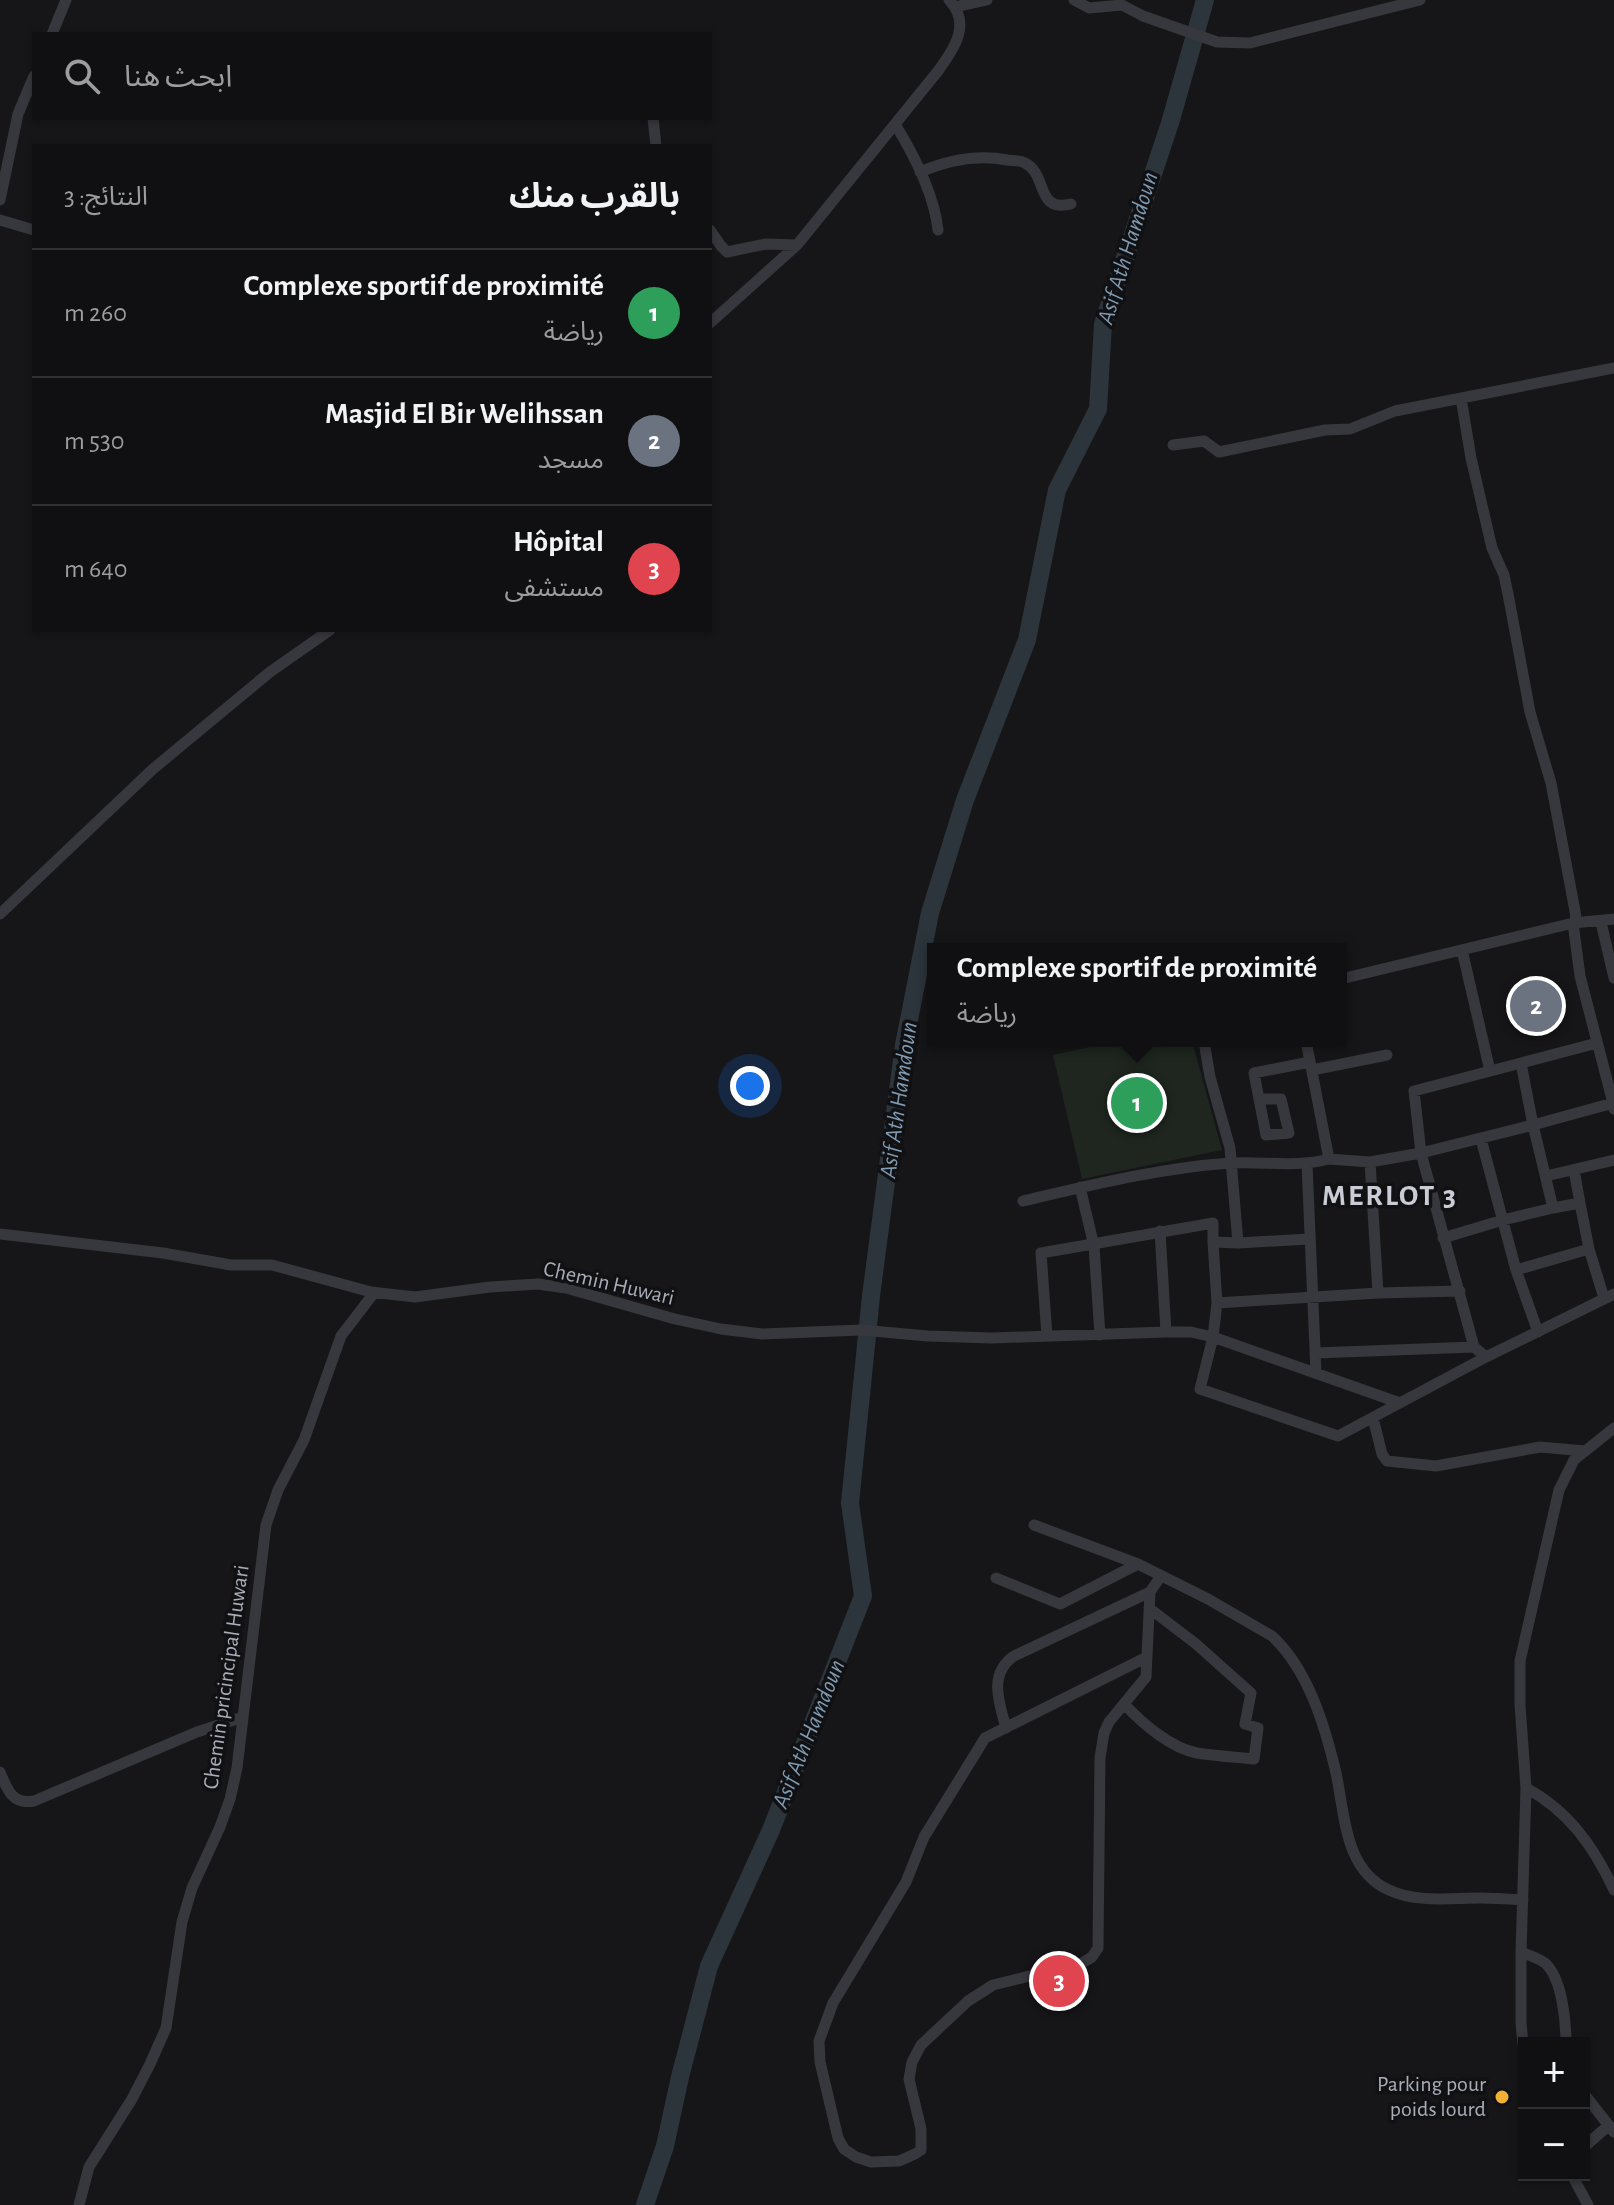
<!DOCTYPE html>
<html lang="ar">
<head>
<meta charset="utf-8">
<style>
	body { margin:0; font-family:"Alegreya Sans","Noto Sans Arabic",sans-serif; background:#19191b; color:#f1f3f6; direction:rtl }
	.controls { position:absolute; right:24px; bottom:24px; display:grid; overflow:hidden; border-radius:0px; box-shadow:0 2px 6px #0004 }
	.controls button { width:72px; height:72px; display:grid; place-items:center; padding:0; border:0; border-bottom:2px solid #303032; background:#101012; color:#f1f3f6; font:40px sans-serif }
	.you { position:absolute; left:750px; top:1086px; width:28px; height:28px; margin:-20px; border:6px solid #fff; border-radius:50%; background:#1a73e8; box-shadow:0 0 0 12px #1a73e833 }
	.badge { display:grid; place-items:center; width:52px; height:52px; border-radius:50%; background:#d93025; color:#fff; font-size:26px; font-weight:700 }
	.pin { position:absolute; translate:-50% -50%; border:4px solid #fff; box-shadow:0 2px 8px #0006 }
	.popup { position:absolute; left:927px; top:943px; width:420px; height:104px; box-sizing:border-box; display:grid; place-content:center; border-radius:0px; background:#101012; filter:drop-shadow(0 2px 6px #0005); font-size:26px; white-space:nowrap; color:#9c9d9f }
	.popup b { font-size:30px; color:#f1f3f6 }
	.popup::after { content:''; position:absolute; left:50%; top:100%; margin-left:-16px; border:16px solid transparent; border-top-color:#101012 }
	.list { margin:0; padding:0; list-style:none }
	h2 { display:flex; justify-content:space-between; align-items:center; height:104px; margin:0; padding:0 32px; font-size:34px }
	h2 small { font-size:26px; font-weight:400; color:#9c9d9f }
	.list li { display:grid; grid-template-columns:52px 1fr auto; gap:24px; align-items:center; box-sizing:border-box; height:128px; padding:0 32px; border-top:2px solid #303032 }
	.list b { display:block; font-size:30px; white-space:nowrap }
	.list p { margin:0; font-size:26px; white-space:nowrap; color:#9c9d9f }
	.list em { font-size:26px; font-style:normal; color:#9c9d9f }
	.icon { flex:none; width:44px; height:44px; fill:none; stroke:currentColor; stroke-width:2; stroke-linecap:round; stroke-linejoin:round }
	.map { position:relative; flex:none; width:1614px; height:2205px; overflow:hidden; direction:ltr }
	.search { position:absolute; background:#101012; box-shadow:0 2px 6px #0004; left:32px; top:32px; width:680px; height:88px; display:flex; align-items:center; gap:20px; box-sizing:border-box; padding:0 28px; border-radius:0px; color:#9c9d9f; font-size:30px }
	.panel { position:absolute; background:#101012; box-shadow:0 2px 6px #0004; left:32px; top:144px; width:680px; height:488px; border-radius:0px; direction:rtl }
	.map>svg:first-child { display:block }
	.green { fill:#1e261f }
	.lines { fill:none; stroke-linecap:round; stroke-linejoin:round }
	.river { stroke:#2c353c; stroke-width:18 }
	.minor { stroke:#37383d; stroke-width:11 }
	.poi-dot { fill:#f2b134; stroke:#111113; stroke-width:3 }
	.labels { text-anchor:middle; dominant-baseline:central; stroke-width:7; stroke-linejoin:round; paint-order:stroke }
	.street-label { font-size:22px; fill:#a8adb8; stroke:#111113 }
	.poi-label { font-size:22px; fill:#a8adb8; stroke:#111113; text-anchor:end }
	.water-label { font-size:24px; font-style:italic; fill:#7f9bb3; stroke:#111113 }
	.district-label { font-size:30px; font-weight:bold; letter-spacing:2px; fill:#c9ccd4; stroke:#111113 }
</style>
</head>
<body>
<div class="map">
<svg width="1614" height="2205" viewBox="0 0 1614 2205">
	<rect width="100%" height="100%" fill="#161618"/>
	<path class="green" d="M1118 1041H1192L1222 1150 1082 1179 1053 1055Z"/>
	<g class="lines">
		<path class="river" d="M645 2205 665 2146 680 2077 709 1966 771 1830 863 1596 850 1503 871 1296 904 1045 930 913 965 800 1027 640 1057 490 1098 409 1103 324 1170 123 1205 0"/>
		<path class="minor" d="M1074 0 1089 8 1122 5 1143 16 1217 42 1250 43 1420 0
			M955 7 987 0
			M52 34 66 0
			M653 118 656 146
			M895 124C914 155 934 193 938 230
			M920 172C948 160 977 154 1007 160 1013 161 1020 160 1025 163 1048 174 1035 213 1071 204
			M0 200 18 114 34 76
			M0 220 34 230
			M710 230 721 246 727 252 766 244 797 245
			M710 323 797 245 938 71C954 49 972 24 949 0
			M1461 398 1471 458 1492 548 1504 575 1508 594 1530 712 1551 783 1575 911 1576 918 1573 923 1580 976 1613 1103
			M1173 445 1204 441 1219 452 1325 430 1350 429 1395 411 1614 368
			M0 914 153 769 270 672 330 630
			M1601 922 1614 978
			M1462 950 1490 1071
			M1341 979 1573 923 1614 919
			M1204 1041 1210 1077 1230 1148 1238 1243 1309 1239
			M1306 1041 1329 1159 1370 1162 1421 1153 1474 1347 1486 1357
			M1597 1043 1521 1063 1533 1125 1613 1103 1614 1109
			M1312 1070 1387 1055
			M1259 1099H1281L1289 1133 1266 1135 1254 1073 1310 1062
			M1481 1139 1516 1270 1538 1332
			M1370 1162 1378 1293
			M1307 1164 1316 1373
			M1574 1170 1580 1203
			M1546 1176 1614 1160
			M1080 1187 1094 1246 1100 1335
			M1023 1201C1091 1185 1160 1168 1230 1163 1265 1161 1294 1168 1329 1159
			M1553 1208 1580 1203 1589 1249 1604 1298
			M1160 1231 1166 1332
			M0 1234 163 1253 231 1265H272L371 1292 415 1297 490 1287 538 1284 566 1288 675 1319 721 1329 762 1334 861 1330 928 1336 992 1338 1166 1332H1191L1213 1337 1217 1303 1213 1242
			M1443 1238 1503 1220 1553 1208 1533 1125 1421 1153 1414 1091 1521 1063
			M1516 1270 1589 1249
			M1217 1303 1378 1293 1460 1291
			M1047 1336 1041 1253 1213 1223V1242L1238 1243
			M1316 1353 1474 1347
			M1400 1403 1213 1337 1200 1389 1338 1436 1486 1357 1614 1294
			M1373 1418 1382 1454 1387 1461 1436 1466 1540 1447 1585 1451
			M1034 1525 1138 1564 1208 1599 1272 1636C1308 1669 1325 1726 1336 1773 1345 1814 1344 1870 1389 1890 1416 1903 1451 1898 1480 1898 1494 1898 1509 1899 1523 1900
			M996 1578 1060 1604 1138 1564
			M1147 1657 985 1738 924 1837 906 1882 833 2003 819 2041 820 2062 838 2138 844 2149 856 2157 871 2162 899 2161 915 2154 921 2150V2129L909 2079 912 2062 921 2045 968 2001 993 1985 1082 1963 1092 1957 1098 1948 1100 1758 1104 1733 1109 1722 1146 1677 1150 1592
			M1125 1705C1143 1724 1171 1748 1197 1753 1216 1756 1235 1757 1254 1759L1258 1728 1245 1724 1251 1693 1196 1644 1149 1608
			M1006 1728C999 1702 988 1674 1014 1656L1150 1592 1161 1576
			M0 1772C7 1789 12 1805 34 1801L197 1732 243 1717
			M1526 1788C1568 1810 1594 1847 1614 1890
			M1521 1952C1529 1955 1538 1958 1545 1963 1562 1978 1566 2021 1566 2043
			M1524 2054 1521 2023V1952L1526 1788 1520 1705V1661L1559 1490 1574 1460 1614 1428
			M1584 2094 1614 2132
			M1584 2147 1608 2126
			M1572 2175 1588 2205
			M79 2205 89 2167 132 2099 150 2064 166 2028 182 1922 192 1888 220 1827 230 1799 237 1768 266 1525 278 1490 304 1440 341 1336 374 1293"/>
	</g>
	<circle class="poi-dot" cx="1502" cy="2097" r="8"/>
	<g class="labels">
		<g class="street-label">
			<text transform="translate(609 1283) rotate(13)">Chemin Huwari</text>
			<text transform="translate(226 1677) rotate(-82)">Chemin pricincipal Huwari</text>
		</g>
		<g class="poi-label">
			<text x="1486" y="2084">Parking pour<tspan x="1486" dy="25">poids lourd</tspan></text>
		</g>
		<g class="water-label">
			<text transform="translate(1128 248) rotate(-73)">Asif Ath Hamdoun</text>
			<text transform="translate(899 1100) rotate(-82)">Asif Ath Hamdoun</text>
			<text transform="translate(809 1734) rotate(-68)">Asif Ath Hamdoun</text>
		</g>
		<g class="district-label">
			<text x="1390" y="1196">MERLOT 3</text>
		</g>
	</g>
</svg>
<div class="controls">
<button>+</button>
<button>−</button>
</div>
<div class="you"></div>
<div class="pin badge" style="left:1137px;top:1103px;background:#2e9e5b">1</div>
<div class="popup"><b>Complexe sportif de proximité</b>رياضة</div>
<div class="pin badge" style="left:1536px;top:1006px;background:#6b7280">2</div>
<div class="pin badge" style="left:1059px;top:1981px;background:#e0444e">3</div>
<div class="search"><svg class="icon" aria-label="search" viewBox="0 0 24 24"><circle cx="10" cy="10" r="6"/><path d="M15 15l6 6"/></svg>ابحث هنا</div>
<section class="panel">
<h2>بالقرب منك<small>النتائج: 3</small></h2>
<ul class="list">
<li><span class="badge" style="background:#2e9e5b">1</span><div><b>Complexe sportif de proximité</b><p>رياضة</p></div><em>260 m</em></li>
<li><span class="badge" style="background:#6b7280">2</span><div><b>Masjid El Bir Welihssan</b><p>مسجد</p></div><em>530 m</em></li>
<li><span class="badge" style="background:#e0444e">3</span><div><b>Hôpital</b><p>مستشفى</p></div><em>640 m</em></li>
</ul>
</section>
</div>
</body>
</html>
